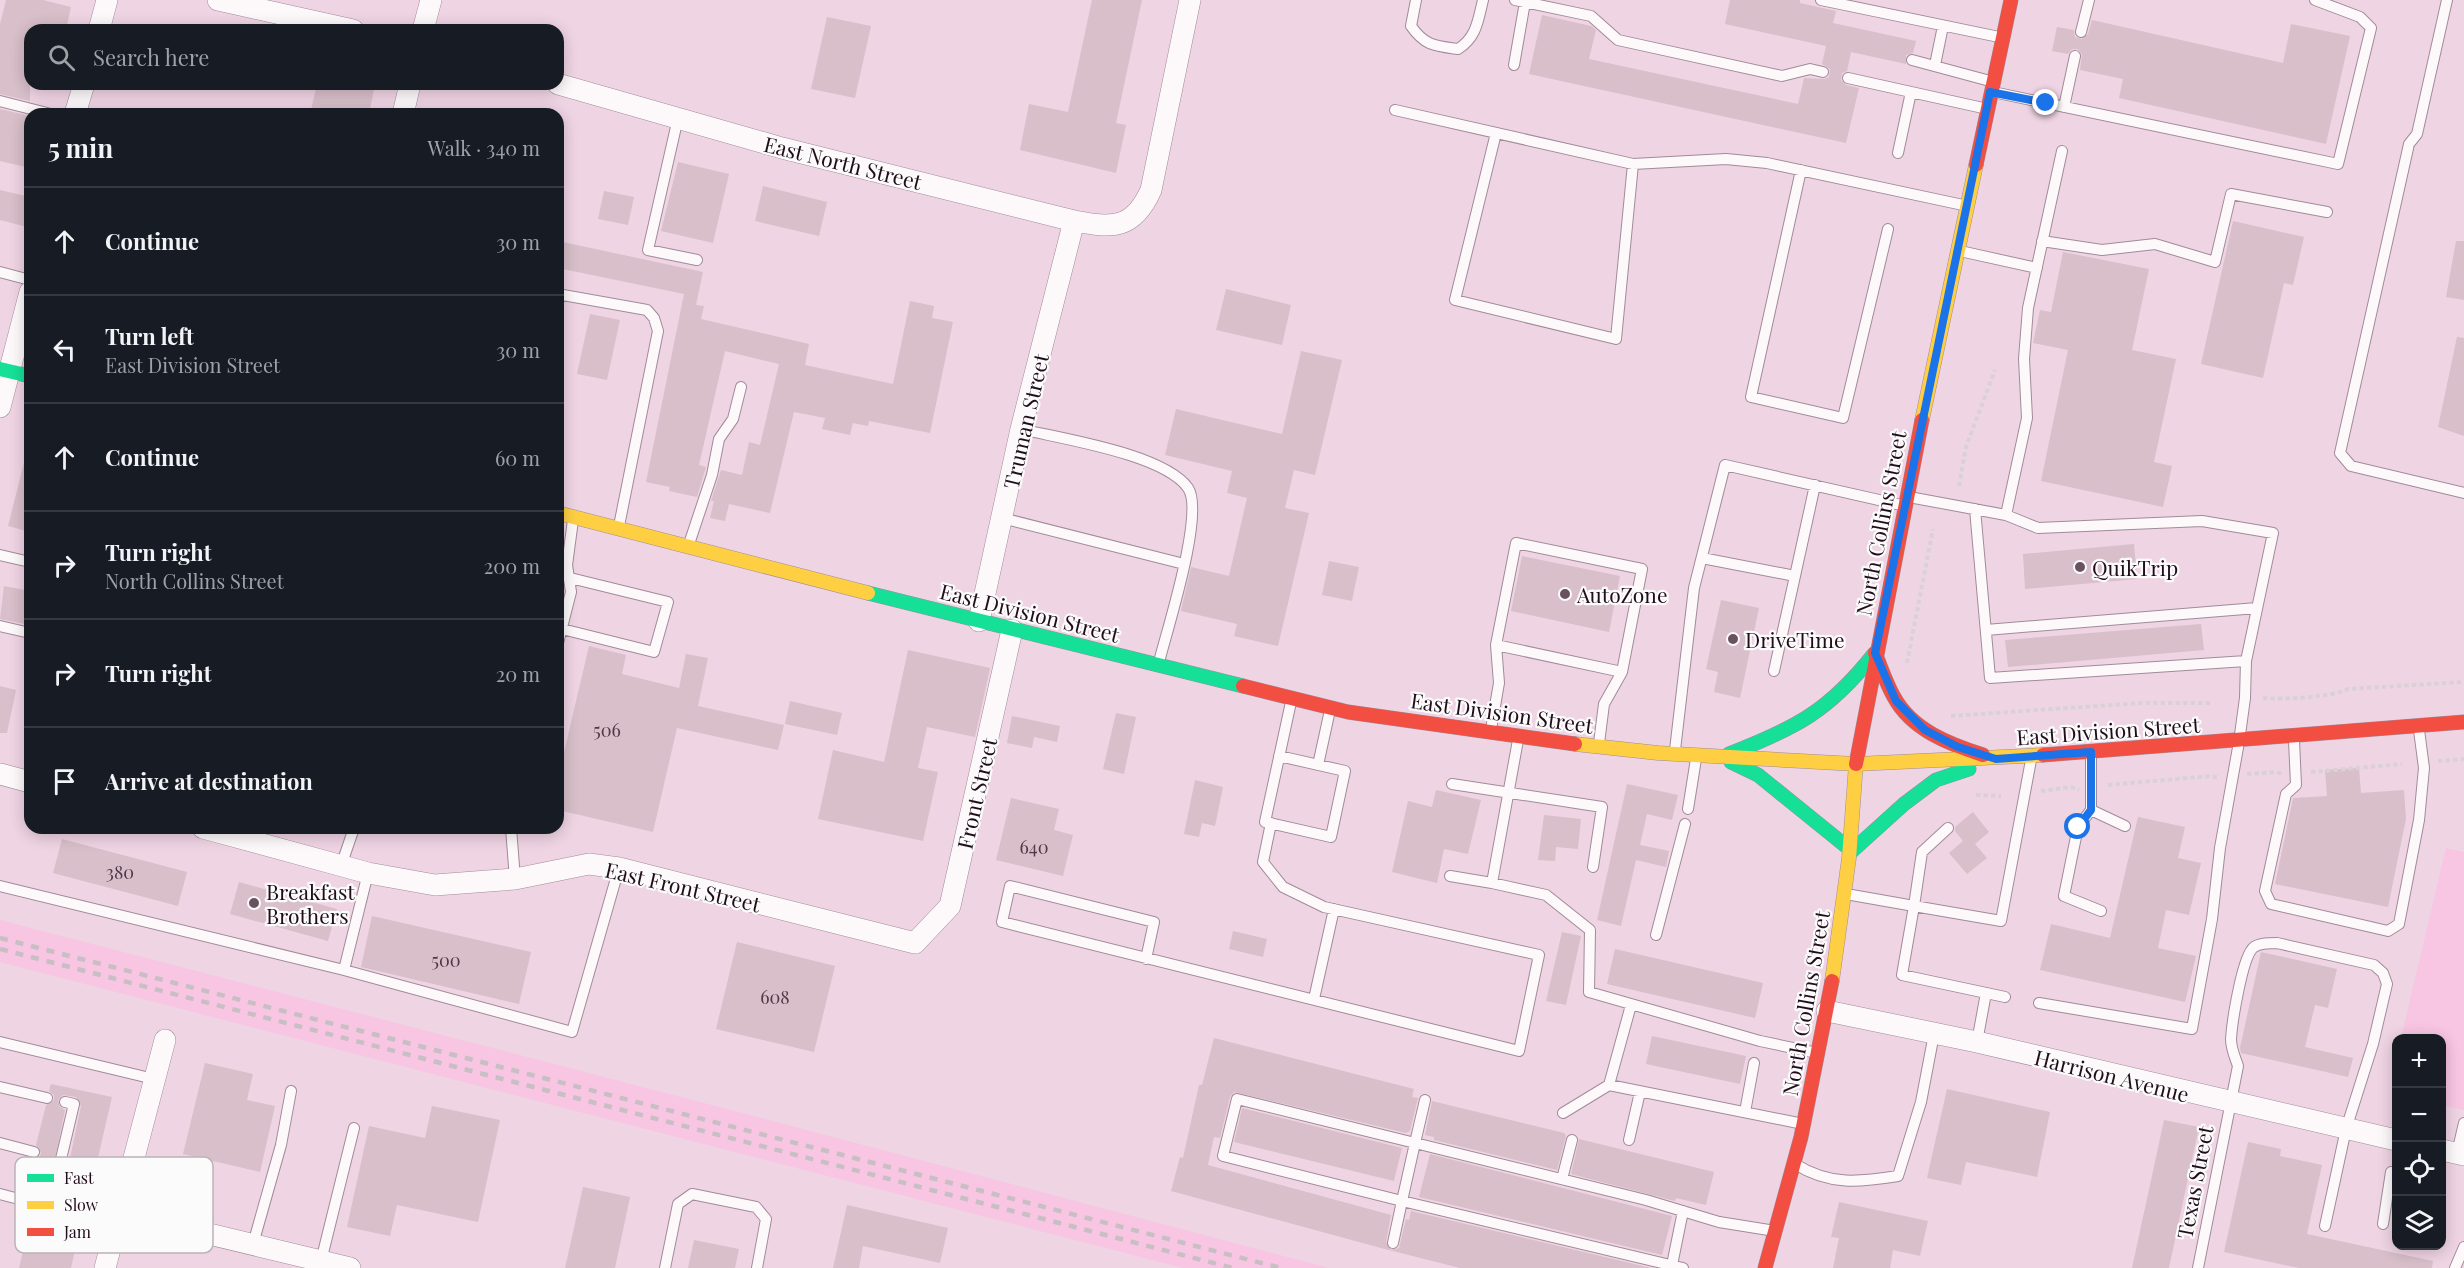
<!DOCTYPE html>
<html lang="en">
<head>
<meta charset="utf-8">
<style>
	body { margin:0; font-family:"Playfair Display",serif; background:#20242c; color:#f1f3f6 }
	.controls { position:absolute; right:18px; bottom:18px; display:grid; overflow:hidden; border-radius:12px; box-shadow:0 3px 15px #0003 }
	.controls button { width:54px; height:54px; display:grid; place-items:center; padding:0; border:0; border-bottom:2px solid #363941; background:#171b24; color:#f1f3f6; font:30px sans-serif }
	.stop { position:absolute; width:18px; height:18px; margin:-14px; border:4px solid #1a73e8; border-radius:50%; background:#fff }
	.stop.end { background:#1a73e8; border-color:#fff; box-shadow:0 2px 6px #0008 }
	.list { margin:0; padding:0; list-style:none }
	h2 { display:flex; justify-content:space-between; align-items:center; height:78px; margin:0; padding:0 24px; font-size:26px }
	h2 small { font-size:20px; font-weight:400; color:#9ea1a6 }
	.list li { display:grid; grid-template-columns:39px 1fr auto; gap:18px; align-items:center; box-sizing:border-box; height:108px; padding:0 24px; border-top:2px solid #363941 }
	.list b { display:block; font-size:22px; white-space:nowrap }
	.list p { margin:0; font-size:20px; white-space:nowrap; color:#9ea1a6 }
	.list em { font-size:20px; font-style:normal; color:#9ea1a6 }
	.icon { flex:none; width:33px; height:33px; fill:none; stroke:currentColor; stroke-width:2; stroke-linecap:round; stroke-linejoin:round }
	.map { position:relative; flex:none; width:2464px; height:1268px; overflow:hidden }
	.search { position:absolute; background:#171b24; box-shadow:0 3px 15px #0003; left:24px; top:24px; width:540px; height:66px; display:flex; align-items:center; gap:15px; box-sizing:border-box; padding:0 21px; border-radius:18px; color:#9ea1a6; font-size:22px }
	.panel { position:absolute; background:#171b24; box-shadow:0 3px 15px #0003; left:24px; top:108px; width:540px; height:726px; border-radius:18px }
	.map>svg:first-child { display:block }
	.built { fill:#f8c5e2 }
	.building { fill:#d8bfc9 }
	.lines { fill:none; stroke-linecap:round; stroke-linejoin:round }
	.lane-casing { stroke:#a18b98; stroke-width:12 }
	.street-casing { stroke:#a18b98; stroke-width:22 }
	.fast-casing { stroke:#a18b98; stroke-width:15 }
	.slow-casing { stroke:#a18b98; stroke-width:15 }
	.jam-casing { stroke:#a18b98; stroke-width:15 }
	.path { stroke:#dad1d6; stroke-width:4; stroke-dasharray:4.5 3; stroke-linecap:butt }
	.lane { stroke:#fdf9fb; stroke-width:10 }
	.street { stroke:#fdf9fb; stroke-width:21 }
	.fast { stroke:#16e098; stroke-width:14 }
	.slow { stroke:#ffcf43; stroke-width:14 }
	.jam { stroke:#f24e42; stroke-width:14 }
	.rail { stroke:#c7bfc4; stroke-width:4.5; stroke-dasharray:8 8; stroke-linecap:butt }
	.route { stroke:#1a73e8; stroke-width:8 }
	.poi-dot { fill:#695260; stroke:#fbfbfb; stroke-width:2 }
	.labels { text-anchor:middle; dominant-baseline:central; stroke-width:4.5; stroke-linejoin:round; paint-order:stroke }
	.number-label { font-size:18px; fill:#4f3945 }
	.street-label { font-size:21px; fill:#210c19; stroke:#fbfbfb }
	.poi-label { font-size:21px; fill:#210c19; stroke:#fbfbfb; text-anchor:start }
	.key { fill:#fbfbfb; stroke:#bab3b7; stroke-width:1.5 }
	.key-label { font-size:16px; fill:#210c19 }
</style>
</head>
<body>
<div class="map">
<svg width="2464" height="1268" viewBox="0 0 2464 1268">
	<rect width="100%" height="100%" fill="#efd4e4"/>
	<path class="built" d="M2446 848 2464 852V1110L2442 1105V1038H2401Z
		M0 920 727 1109 1329 1268H1183L0 962Z"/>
	<path class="building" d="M6 0H43L71 7 66 30H30V101L0 94V24Z
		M1092 0H1142L1116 123 1126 125 1116 173 1020 150 1029 104 1068 112Z
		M1730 0H1800V3L1836 11 1833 23 1916 41 1913 53 1906 55V64L1851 52 1847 71 1842 73 1841 80 1846 85 1859 88 1846 143 1529 74 1542 15 1591 26 1596 30 1589 59 1798 104 1804 78 1825 79 1829 77 1830 69 1822 64 1826 46 1725 24Z
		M827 17 871 26 855 98 811 89Z
		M2092 20 2283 63 2291 24 2350 36 2326 144 2119 98 2123 79 2080 70 2082 54 2077 49H2072L2068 54 2052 51 2057 27 2074 30 2075 37 2082 39 2088 34Z
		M317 84H352L374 89 369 114H310Z
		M0 109 30 116V168L0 161Z
		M678 162 729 174 713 243 661 231Z
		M763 186 827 202 819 236 755 221Z
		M0 190 30 197 27 227 0 220Z
		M604 191 634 197 628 225 598 219Z
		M2233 221 2304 237 2293 285 2284 283 2263 378 2201 364Z
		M558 241 703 272 696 305 704 306 701 319 809 344 805 365 893 384 910 301 934 306 932 318 953 322 930 433 869 421 868 426 853 423 850 435 822 429 825 418 794 412 770 513 729 504 725 521 710 518 714 501H711L721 470 742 475 749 442 760 445 779 364 725 351 699 465 706 467 697 497 669 491 670 487 646 482 684 294 558 268Z
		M2456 241H2464V300L2446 297Z
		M2063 252 2149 269 2132 350 2176 359 2154 462 2172 466 2163 507 2041 481 2068 350 2033 343 2040 310 2051 312Z
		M1226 289 1291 305 1282 345 1216 330Z
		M590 314 620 320 607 380 577 374Z
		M2457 337 2464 338V436L2438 427Z
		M1301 351 1342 360 1315 475 1294 470 1285 508 1309 513 1278 646 1234 636 1237 624 1181 611 1191 567 1229 576 1247 498 1227 493 1232 471 1165 455 1176 409 1282 434Z
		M25 459 30 460V532L8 526Z
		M2134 544 2137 579 2025 589 2023 554Z
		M1522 556 1620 576 1609 632 1511 611Z
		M1329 561 1359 567 1352 601 1322 595Z
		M4 586 30 591V625L0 619Z
		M1721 600 1759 608 1740 698 1714 692 1718 672 1706 669Z
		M2201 624 2204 650 2008 667 2005 640Z
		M589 646 626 655 622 674 679 688 686 654 708 658 698 706 784 725 778 750 677 728 653 832 558 810V778Z
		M908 650 990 668 975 737 927 727 918 768 938 772 923 841 818 819 833 750 884 762Z
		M0 686 16 690 7 733H0Z
		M790 701 842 713 837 735 785 724Z
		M1116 713 1136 717 1124 774 1103 769Z
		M1012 716 1060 726 1057 742 1034 737 1032 748 1007 743Z
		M2359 768 2361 793 2404 790 2406 819 2388 907 2275 884 2293 798 2327 796 2325 770Z
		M1195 780 1223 787 1215 826 1202 823 1199 837 1184 834Z
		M1627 784 1678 795 1672 820 1647 814 1640 845 1669 851 1666 867 1636 860 1621 926 1597 920Z
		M1436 790 1481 800 1468 854 1444 849 1437 883 1392 872 1408 801 1432 807Z
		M1011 798 1059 809 1054 830 1073 835 1063 876 996 860Z
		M1973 812 1989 832 1975 844 1987 858 1967 874 1949 853 1963 841 1955 831V827Z
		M1544 815 1581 819 1578 849 1556 847 1555 861 1538 860Z
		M2138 817 2185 827 2178 858 2201 863 2189 915 2166 910 2158 948 2196 956 2185 1002 2040 970 2051 924 2110 938Z
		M62 839 187 872 178 906 53 873Z
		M239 882 337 909 328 941 230 914Z
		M372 916 531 952 519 1004 361 967Z
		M1233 931 1267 939 1263 957 1229 949Z
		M1562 932 1581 936 1566 1005 1546 1001Z
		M737 942 835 966 814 1052 716 1029Z
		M1615 949 1763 983 1755 1018 1607 984Z
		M2261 952 2337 969 2328 1008 2315 1005 2305 1047 2353 1058 2348 1077 2241 1053 2240 1048Z
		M1652 1036 1746 1056 1740 1084 1646 1064Z
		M1214 1038 1414 1089 1412 1097 1418 1098 1410 1131 1406 1133 1234 1092 1230 1097 1220 1138 1214 1137 1208 1165 1391 1215 1386 1242 1391 1250 1399 1248 1406 1219 1409 1220 1411 1211 1651 1268H1460L1381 1248 1171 1191 1180 1157 1183 1158 1199 1085H1202Z
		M205 1063 253 1074 247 1100 275 1106 260 1172 183 1154Z
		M51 1084 112 1097 91 1188 65 1182 81 1106 76 1097 63 1095 58 1100 60 1107 65 1110 51 1179 29 1173 32 1159 39 1158 41 1153 36 1145 46 1105 54 1100V1095L49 1091Z
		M1947 1089 2050 1112 2037 1177 1966 1162 1961 1185 1927 1178Z
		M1432 1101 1564 1133 1566 1136 1557 1170 1434 1140V1137L1425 1135Z
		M432 1106 500 1120 478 1222 397 1205 390 1236 347 1227 369 1126 425 1138Z
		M1242 1108 1402 1148 1394 1181 1234 1142Z
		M2164 1120 2199 1127 2177 1230 2169 1268H2132Z
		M1579 1139 1714 1172 1706 1205 1676 1198 1675 1201 1571 1174Z
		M2248 1142 2281 1149 2280 1156 2322 1165 2307 1234 2433 1261 2432 1268H2299L2224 1252Z
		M1430 1154 1672 1216 1662 1255 1419 1197Z
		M38 1187 43 1200 39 1209 49 1216 42 1243 75 1250 71 1268H19L33 1209 37 1203Z
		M583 1187 630 1197 615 1268H565Z
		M1839 1202 1928 1221 1920 1256 1893 1250 1890 1268H1833L1839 1238 1831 1237Z
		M847 1205 948 1228 940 1263 863 1246 859 1268H833Z
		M694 1240 739 1249 735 1268H688Z"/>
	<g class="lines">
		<g class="lane-casing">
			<path id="lane" d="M1416 0 1411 26C1425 46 1435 46 1458 49 1477 37 1478 20 1483 0
				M1515 0 1591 16 1618 40 1782 76 1810 69 1823 72
				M1821 0 1999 37
				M2447 0 2417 134 2409 144 2340 453 2351 466 2464 493
				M2081 32 2089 0
				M1912 60 1990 81
				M1514 65 1525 2
				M1935 65 1943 26
				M1848 78 1983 108
				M1993 92 2338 164 2371 28 2360 17 2315 0
				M0 101 51 114
				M2064 107 2075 56
				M1395 110 1633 164 1726 159 1767 163 1963 205
				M678 118 648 250 697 260
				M1496 133 1455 300 1616 339 1633 164
				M1898 153 1911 92
				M1801 170 1751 397 1843 418 1888 229
				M2042 241 2102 250 2155 244 2215 262 2231 194 2327 212
				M1960 251 2037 268
				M0 272 30 280
				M558 300 563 295 647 310 654 318 658 331 619 526
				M1021 429C1062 439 1164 454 1188 488 1205 512 1167 630 1159 662
				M1909 497 2006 515 2038 528 2202 521 2273 533 2246 661 2245 698 2239 742 2220 848 2212 919 2192 1029 2039 1003
				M1975 509 1990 678 2246 661
				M2006 515 2027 418 2024 359 2028 308 2062 151
				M1002 518 1184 564
				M689 544 712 475 719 439 733 419 741 387
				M0 555 30 562
				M1702 558 1795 576 1815 485
				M558 575 668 602 654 652 562 629
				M0 626 30 633
				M1986 630 2257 608
				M558 643 571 592 567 565 573 520
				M1496 645 1516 543 1642 569 1622 672
				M1774 671 1795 576
				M1491 729 1499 683 1496 645 1622 672 1604 704 1599 743
				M2294 740 2296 785 2286 794 2265 891 2271 904 2388 931 2399 924 2419 820 2424 768 2419 730
				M1675 750 1694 588 1725 465 1901 505
				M1279 756 1345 771 1331 837 1265 822 1291 702
				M2091 756V810L2125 826
				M1318 765 1330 710
				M1452 784 1602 807 1593 867
				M1688 809 1696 759
				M2091 810 2078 827 2064 896 2101 911
				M511 828 515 879
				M1948 828 1922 852 1914 906 2001 921 2031 760
				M341 866 354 828
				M368 873 344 970 572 1032 619 868
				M1450 876 1492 883 1518 740
				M1492 883 1546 895 1590 930 1589 992 1760 1041 1817 1053
				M0 886 344 970
				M1846 894 1914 906 1902 975 2005 997
				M1656 935 1685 824
				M1146 959 1154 922 1010 886 1002 922 1519 1051 1539 955 1324 907 1283 887 1263 862 1271 823
				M1314 999 1334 909
				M1631 1005 1609 1085 1803 1124
				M0 1042 154 1079
				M1977 1042 1986 993
				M0 1087 47 1098
				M1745 1112 1754 1063
				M1563 1113 1609 1085
				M1629 1140 1640 1092
				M0 1143 34 1152
				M2457 1153 2464 1123
				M1795 1164C1830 1186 1860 1182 1898 1176L1921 1102 1934 1034
				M1562 1179 1572 1140
				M0 1194 30 1202
				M46 1207 114 1227
				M54 1209 61 1159 74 1104 65 1102
				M2383 1224 2391 1172 2396 1173
				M1393 1243 1402 1201 1223 1156 1237 1099 1415 1143 1425 1100
				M253 1244 281 1145 291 1091
				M321 1261 354 1128
				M1672 1265 1683 1211
				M665 1268 678 1204 692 1194 756 1207 766 1219 757 1268
				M1683 1268 1402 1201 1415 1143 1646 1200 1719 1222 1775 1231
				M2198 1268 2238 1066C2235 1057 2231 1049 2231 1039 2232 1023 2242 956 2254 947 2260 943 2269 943 2277 943L2374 965 2383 973 2387 984 2373 1044 2346 1129 2325 1226
				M2455 1268 2464 1247"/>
		</g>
		<g class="street-casing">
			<path id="street" d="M218 0 353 30
				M99 30 107 0
				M423 30 431 0
				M558 84 782 148 1074 221C1113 228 1133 230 1151 190L1190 0
				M75 114 84 84
				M403 114 410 84
				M0 407 30 292
				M979 621 1021 429 1074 221
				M0 774 30 782
				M203 828 368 873 435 885 515 879 589 864 619 868 915 943 950 906 1012 630
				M1827 1011 1977 1042 2396 1140
				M2442 1150 2464 1155
				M118 1212 350 1268
				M105 1268 165 1040"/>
		</g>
		<g class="fast-casing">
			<path id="fast" d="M0 369 30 376
				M868 593 1243 686
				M1729 754C1796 728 1829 711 1874 654
				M1731 762 1758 775 1852 851 1904 804 1936 780 1969 769"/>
		</g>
		<g class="slow-casing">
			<path id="slow" d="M1922 420 1976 165
				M558 513 868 593
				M1575 744 1658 753 1856 764 2043 755
				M1832 981 1849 858 1856 764"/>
		</g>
		<g class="jam-casing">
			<path id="jam" d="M1976 165 2011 0
				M1875 653C1881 667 1886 683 1894 697 1912 730 1949 744 1983 755
				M1243 686 1348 712 1575 744
				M2043 755 2464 722
				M1856 764 1922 420
				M1765 1268 1801 1137 1832 981"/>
		</g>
		<path class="path" d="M1959 486 1966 447 1995 370
			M1907 663 1933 529
			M2263 698C2281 700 2333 697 2348 689L2464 682
			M1951 716 2141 703H2211
			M2438 761 2464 759
			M2311 772 2402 764
			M2247 774 2276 772 2282 774
			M2108 785 2211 776 2220 778
			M2041 791 2071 787 2079 790
			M1976 795 2001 796"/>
		<use href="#lane" class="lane"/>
		<use href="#street" class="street"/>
		<use href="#fast" class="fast"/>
		<use href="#slow" class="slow"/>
		<use href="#jam" class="jam"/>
		<path class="rail" d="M0 938 1281 1268
			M0 949 1233 1268"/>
	</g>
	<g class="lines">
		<path class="route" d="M2046 103 1990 92 1875 653 1896 701 1925 730 1958 747 1996 759 2091 752V810L2078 827"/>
	</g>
	<g class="poi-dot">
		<circle cx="2080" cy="567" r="6"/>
		<circle cx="1565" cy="594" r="6"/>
		<circle cx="1733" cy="639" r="6"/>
		<circle cx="254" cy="903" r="6"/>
	</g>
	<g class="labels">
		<g class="number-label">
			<text x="607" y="730">506</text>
			<text x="1034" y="847">640</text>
			<text x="120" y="872">380</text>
			<text x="446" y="960">500</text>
			<text x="775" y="997">608</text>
		</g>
		<g class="street-label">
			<text transform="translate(843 162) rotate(14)">East North Street</text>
			<text transform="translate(1025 421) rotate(-77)">Truman Street</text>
			<text transform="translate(1880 523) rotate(-79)">North Collins Street</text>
			<text transform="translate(1030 612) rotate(14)">East Division Street</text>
			<text transform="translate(1502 712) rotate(8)">East Division Street</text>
			<text transform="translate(2108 730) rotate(-4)">East Division Street</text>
			<text transform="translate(976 793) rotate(-77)">Front Street</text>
			<text transform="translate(683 886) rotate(13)">East Front Street</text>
			<text transform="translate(1805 1003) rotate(-80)">North Collins Street</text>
			<text transform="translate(2112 1075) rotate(14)">Harrison Avenue</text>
			<text transform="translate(2194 1182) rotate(-79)">Texas Street</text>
		</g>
		<g class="poi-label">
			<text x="2092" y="567">QuikTrip</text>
			<text x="1577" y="594">AutoZone</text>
			<text x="1745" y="639">DriveTime</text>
			<text x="266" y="891">Breakfast<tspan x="266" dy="24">Brothers</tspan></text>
		</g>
	</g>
	<rect x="15" y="1157" width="198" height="96" rx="9" class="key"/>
	<rect x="27" y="1174" width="27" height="8" fill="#16e098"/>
	<rect x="27" y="1201" width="27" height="8" fill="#ffcf43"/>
	<rect x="27" y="1228" width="27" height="8" fill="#f24e42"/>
	<g class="key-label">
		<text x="64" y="1184">Fast</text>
		<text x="64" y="1211">Slow</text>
		<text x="64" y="1238">Jam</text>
	</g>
</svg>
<div class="controls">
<button>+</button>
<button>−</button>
<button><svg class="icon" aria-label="locate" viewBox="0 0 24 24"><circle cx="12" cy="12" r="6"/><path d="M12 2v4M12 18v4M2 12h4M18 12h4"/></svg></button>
<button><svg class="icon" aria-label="layers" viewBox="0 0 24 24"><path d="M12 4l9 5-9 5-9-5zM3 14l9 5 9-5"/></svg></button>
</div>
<div class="stop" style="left:2078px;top:827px"></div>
<div class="stop end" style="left:2046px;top:103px"></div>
<div class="search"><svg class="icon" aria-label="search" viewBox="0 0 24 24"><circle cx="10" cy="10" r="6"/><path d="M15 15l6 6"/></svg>Search here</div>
<section class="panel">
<h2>5 min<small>Walk · 340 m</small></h2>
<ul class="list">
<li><svg class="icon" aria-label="ahead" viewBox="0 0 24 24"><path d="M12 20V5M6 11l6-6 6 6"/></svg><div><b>Continue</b></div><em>30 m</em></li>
<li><svg class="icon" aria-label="left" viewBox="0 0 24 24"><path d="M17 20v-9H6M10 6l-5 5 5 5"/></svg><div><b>Turn left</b><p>East Division Street</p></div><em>30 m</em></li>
<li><svg class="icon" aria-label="ahead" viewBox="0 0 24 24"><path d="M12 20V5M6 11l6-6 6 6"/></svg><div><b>Continue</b></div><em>60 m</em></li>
<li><svg class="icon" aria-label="right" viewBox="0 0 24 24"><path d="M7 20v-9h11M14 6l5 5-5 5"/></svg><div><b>Turn right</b><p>North Collins Street</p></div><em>200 m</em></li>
<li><svg class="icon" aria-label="right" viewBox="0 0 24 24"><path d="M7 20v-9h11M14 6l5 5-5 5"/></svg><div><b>Turn right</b></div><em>20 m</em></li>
<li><svg class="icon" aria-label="arrive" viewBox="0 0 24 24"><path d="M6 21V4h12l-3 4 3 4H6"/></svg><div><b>Arrive at destination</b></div></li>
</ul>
</section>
</div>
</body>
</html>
